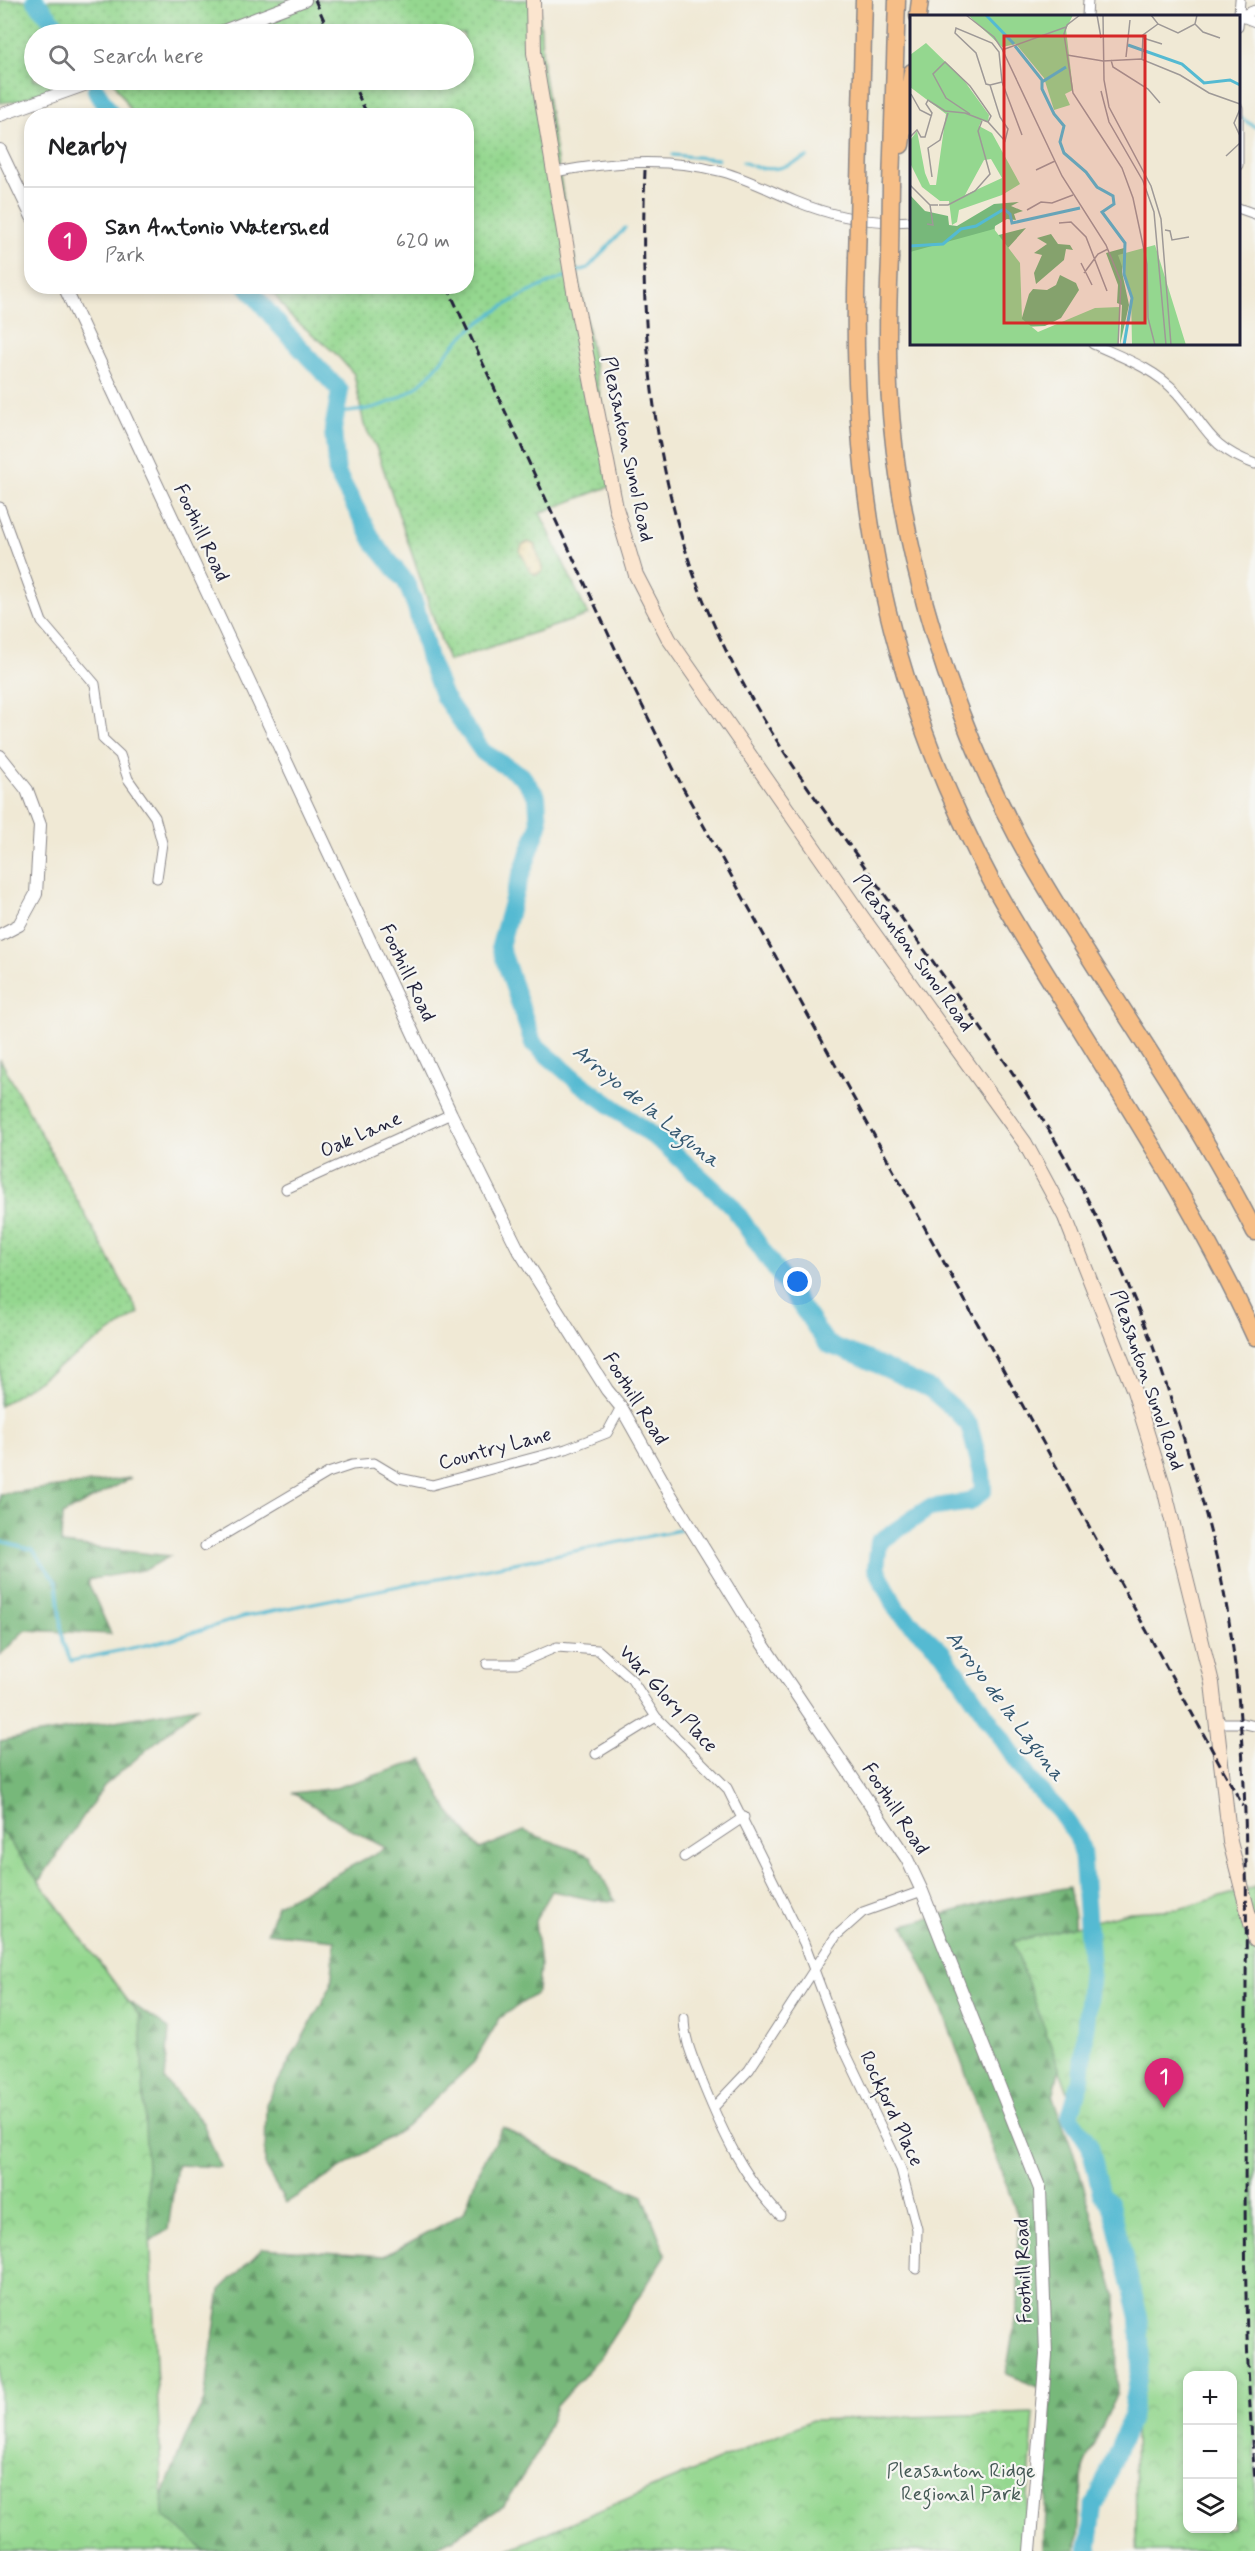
<!DOCTYPE html>
<html lang="en">
<head>
<meta charset="utf-8">
<style>
	body { margin:0; font-family:Mynerve,sans-serif; background:#f6f6f6; color:#202124 }
	.controls { position:absolute; right:18px; bottom:18px; display:grid; overflow:hidden; border-radius:12px; box-shadow:0 3px 9px #0003 }
	.controls button { width:54px; height:54px; display:grid; place-items:center; padding:0; border:0; border-bottom:2px solid #e0e0e0; background:#fff; color:#202124; font:30px sans-serif }
	.you { position:absolute; left:798px; top:1282px; width:21px; height:21px; margin:-15px; border:4px solid #fff; border-radius:50%; background:#1a73e8; box-shadow:0 0 0 9px #1a73e833 }
	.badge { display:grid; place-items:center; width:39px; height:39px; border-radius:50%; background:#db2777; color:#fff; font-size:20px; font-weight:700 }
	.pin { position:absolute; translate:-50% -50px; filter:drop-shadow(0 2px 3px #0008) }
	.pin::after { content:''; position:absolute; top:32px; width:21px; height:18px; background:inherit; clip-path:polygon(0 0,100% 0,50% 100%) }
	.list { margin:0; padding:0; list-style:none }
	h2 { display:flex; justify-content:space-between; align-items:center; height:78px; margin:0; padding:0 24px; font-size:26px }
	h2 small { font-size:20px; font-weight:400; color:#757577 }
	.list li { display:grid; grid-template-columns:39px 1fr auto; gap:18px; align-items:center; box-sizing:border-box; height:108px; padding:0 24px; border-top:2px solid #e0e0e0 }
	.list b { display:block; font-size:22px; white-space:nowrap }
	.list p { margin:0; font-size:20px; white-space:nowrap; color:#757577 }
	.list em { font-size:20px; font-style:normal; color:#757577 }
	.icon { flex:none; width:33px; height:33px; fill:none; stroke:currentColor; stroke-width:2; stroke-linecap:round; stroke-linejoin:round }
	.map { position:relative; flex:none; width:1255px; height:2551px; overflow:hidden }
	.search { position:absolute; background:#fff; box-shadow:0 3px 9px #0003; left:24px; top:24px; width:450px; height:66px; display:flex; align-items:center; gap:15px; box-sizing:border-box; padding:0 21px; border-radius:33px; color:#757577; font-size:22px }
	.panel { position:absolute; background:#fff; box-shadow:0 3px 9px #0003; left:24px; top:108px; width:450px; height:186px; border-radius:24px }
	.map>svg:first-child { display:block }
	.grass { fill:url(#grass-dots); stroke:#5b7c65; stroke-width:1.5 }
	.forest { fill:url(#forest-firs); stroke:#4c6d5a; stroke-width:1.5 }
	.sand { fill:url(#sand-dots); stroke:#887e6c; stroke-width:1.5 }
	.park { fill:url(#park-crowns); stroke:#5b7c65; stroke-width:1.5; fill-rule:evenodd }
	.lines { fill:none; stroke-linecap:round; stroke-linejoin:round }
	.stream { stroke:#54bad2; stroke-width:3 }
	.river { stroke:#54bad2; stroke-width:18 }
	.minor-casing { stroke:#898688; stroke-width:11 }
	.tertiary-casing { stroke:#898688; stroke-width:14 }
	.secondary-casing { stroke:#898688; stroke-width:16 }
	.motorway-casing { stroke:#898688; stroke-width:19 }
	.minor { stroke:#fff; stroke-width:9 }
	.tertiary { stroke:#fff; stroke-width:12 }
	.secondary { stroke:#fbe5cf; stroke-width:14 }
	.motorway { stroke:#f6be87; stroke-width:16 }
	.rail { stroke:#22223b; stroke-width:3; stroke-dasharray:9 4.5; stroke-linecap:butt }
	.motorway-bridge-casing { stroke:#898688; stroke-width:19; stroke-linecap:butt }
	.motorway-bridge { stroke:#f6be87; stroke-width:16 }
	.labels { text-anchor:middle; dominant-baseline:central; stroke-width:4.5; stroke-linejoin:round; paint-order:stroke }
	.street-label { font-size:20px; fill:#22223b; stroke:#f6f6f2 }
	.park-label { font-size:20px; fill:#445854; stroke:#f6f6f2 }
	.water-label { font-size:21px; font-style:italic; fill:#345770; stroke:#f6f6f2 }
	.inset-river { fill:none; stroke:#54bad2; stroke-width:3 }
	.inset-road { fill:none; stroke:#9e9997; stroke-width:1.5 }
	.view { fill:#d62828; fill-opacity:0.15; stroke:#d62828; stroke-width:3 }
	.inset-edge { fill:none; stroke:#22223b; stroke-width:3 }
</style>
</head>
<body>
<div class="map">
<svg width="1255" height="2551" viewBox="0 0 1255 2551">
	<defs>
		<pattern id="grass-dots" width="8" height="8" patternUnits="userSpaceOnUse" patternTransform="scale(1.5)"><rect width="8" height="8" fill="#94d78f"/><path d="M2 2h.1M6 6h.1" fill="none" stroke="#7fb87c" stroke-width="1.8" stroke-linecap="round"/></pattern>
		<pattern id="forest-firs" width="22" height="20" patternUnits="userSpaceOnUse" patternTransform="scale(1.5)"><rect width="22" height="20" fill="#77b87a"/><path d="M5 1l3.5 6h-7zM16 11l3.5 6h-7z" fill="#619565"/></pattern>
		<pattern id="sand-dots" width="8" height="8" patternUnits="userSpaceOnUse" patternTransform="scale(1.5)"><rect width="8" height="8" fill="#eeda9e"/><path d="M2 2h.1M6 6h.1" fill="none" stroke="#ccbb89" stroke-width="1.8" stroke-linecap="round"/></pattern>
		<pattern id="park-crowns" width="20" height="18" patternUnits="userSpaceOnUse" patternTransform="scale(1.5)"><rect width="20" height="18" fill="#94d78f"/><path d="M2 6a3 3 0 1 1 6 0M12 15a3 3 0 1 1 6 0" fill="none" stroke="#7fb87c"/></pattern>
	</defs>
	<rect width="100%" height="100%" fill="#f6f6f2"/>
	<filter id="ink" filterUnits="userSpaceOnUse"><feTurbulence type="fractalNoise" baseFrequency=".0167" numOctaves="2"/><feDisplacementMap in="SourceGraphic" scale="12" xChannelSelector="R" yChannelSelector="G"/><feConvolveMatrix kernelMatrix="1 2 1 2 8 2 1 2 1" color-interpolation-filters="sRGB"/></filter>
	<filter id="wash" filterUnits="userSpaceOnUse"><feTurbulence type="fractalNoise" baseFrequency=".008" numOctaves="4" result="noise"/><feDisplacementMap in="SourceGraphic" scale="24" xChannelSelector="R" yChannelSelector="G"/><feGaussianBlur stdDeviation="1.35" result="paint"/><feColorMatrix in="noise" values="0 0 0 0 0 0 0 0 0 0 0 0 0 0 0 0 0 1.4 0 .05"/><feComposite in="paint" operator="in"/></filter>
	<g filter="url(#wash)">
		<rect width="100%" height="100%" fill="#f0e9d5"/>
		<path class="grass" d="M0 0H539L543 69 558 167 616 484 540 513 588 615 448 661 376 447 364 425 354 374 334 352 290 316 275 295 263 287 466 286V116L133 115 113 80H464V34H34V80H75L17 101 0 103Z
			M0 1059 139 1313 0 1406Z"/>
		<path class="forest" d="M131 1478 62 1515 61 1544 170 1556 147 1569 87 1580 111 1634 25 1630 0 1655V1494Z
			M197 1707 104 1786 35 1887 0 1904V1741Z
			M423 1760 447 1809 480 1849 524 1831 591 1856 615 1901 594 1900 552 1891 535 1921 540 1966 538 1992 500 2018 474 2062 406 2127 286 2203 265 2167 266 2104 331 1986 335 1940 267 1933 277 1905 386 1848 354 1831 293 1793 336 1788Z
			M1069 1887 1074 1917 1075 1996 1053 2098 1076 2160 1116 2298 1117 2394 1083 2468 1077 2551H1043L1051 2392 1006 2374 1018 2303V2217L941 2006 904 1925 992 1901Z
			M109 1988 169 2029 165 2080 203 2123 220 2167 177 2165 168 2229 118 2266Z
			M503 2127 554 2156 643 2196 666 2255 600 2357 556 2406 537 2454 504 2505 454 2538 427 2551H160L149 2530 185 2438 204 2401 220 2290 263 2248 384 2256 464 2213 478 2172Z"/>
		<path class="sand" d="M528 542 535 545 543 571 536 575 530 571 520 551 522 545Z"/>
		<path class="park" d="M0 1829 140 2017 163 2515 205 2551H0Z
			M1255 1887V2551H1136L1134 2273 1013 1942 1130 1912 1179 1909ZM1188 2376H1232V2528H1188Z
			M1034 2413 1024 2551H504L812 2420Z"/>
		<g class="lines">
			<path class="stream" d="M1241 118 1255 127
				M673 155 718 159
				M743 162C768 174 783 169 807 157
				M576 272 588 268 625 228
				M336 413C369 411 400 404 424 380 437 369 445 353 457 342 484 314 531 289 567 276
				M0 1541 33 1550 57 1583 63 1642 71 1661 169 1640 243 1617 680 1530"/>
			<path class="river" d="M35 0 63 34
				M96 90 112 116
				M247 286 279 325 340 391 333 430 337 473 375 544 406 582 416 607 429 659 444 697 483 752 522 776 537 797 539 825 515 892 500 946 533 1043 577 1081 664 1144 732 1206 827 1344 866 1359 930 1389 955 1410 969 1425 982 1473 983 1491 970 1502 929 1508 879 1542 876 1568 897 1610 942 1652 1034 1785 1059 1811 1077 1836 1082 1850 1091 1969 1081 2079 1070 2116 1090 2146 1101 2193 1109 2202 1113 2213 1139 2317 1141 2362 1131 2418 1094 2507 1088 2551"/>
		</g>
	</g>
	<g filter="url(#ink)">
		<g class="lines">
			<g class="minor-casing">
				<path id="minor" d="M1087 16 1088 0
					M1240 16 1255 10
					M1240 16 1255 22
					M1238 27 1240 0
					M1238 108V165
					M555 172C611 162 666 157 723 172 748 179 771 191 795 201 831 216 872 224 912 221
					M1238 208 1255 214
					M1093 344C1122 357 1155 369 1177 393 1207 427 1208 447 1255 464
					M0 507 42 622 95 684 103 739 120 755 128 779 155 817 162 843 157 878
					M286 1189 451 1114
					M205 1546 328 1473 352 1465 374 1463 399 1478 432 1485 566 1449 607 1433 621 1407
					M487 1664H517L557 1647 598 1650 632 1680 656 1717 727 1788 804 1943 843 2047 901 2169 917 2229 916 2269
					M1218 1723H1241L1255 1726
					M596 1754 656 1717
					M684 1857 744 1817
					M684 2018C684 2041 695 2063 703 2084 723 2133 743 2177 780 2215
					M713 2108 749 2070 836 1936 863 1912 922 1891"/>
			</g>
			<g class="tertiary-casing">
				<path id="tertiary" d="M215 34 305 0
					M0 115 98 80
					M0 150 32 217
					M64 286 451 1114 517 1247 607 1390 621 1407 670 1494 762 1643 907 1859 922 1891 1040 2189 1046 2355 1030 2551
					M0 756 27 790 40 825 36 894 19 925 0 935"/>
			</g>
			<g class="secondary-casing">
				<path id="secondary" d="M533 0 534 53 575 297 616 508 636 575 669 639 862 917 1025 1143 1065 1217 1134 1391 1164 1488 1212 1683 1230 1842 1255 1939"/>
			</g>
			<g class="motorway-casing">
				<path id="motorway" d="M918 16 920 0
					M901 145 912 72
					M859 182 864 0
					M891 184 897 0
					M857 258C848 490 885 683 995 888 1021 935 1050 980 1078 1025 1141 1127 1205 1227 1255 1337
					M890 259C888 302 887 344 889 387 899 557 952 725 1037 872 1108 993 1192 1107 1255 1232"/>
			</g>
			<use href="#minor" class="minor"/>
			<use href="#tertiary" class="tertiary"/>
			<use href="#secondary" class="secondary"/>
			<use href="#motorway" class="motorway"/>
			<path class="rail" d="M315 0 330 34
				M351 80 368 116
				M645 170C639 330 651 494 721 640 756 715 803 782 852 849 902 919 953 989 1003 1059 1068 1152 1122 1259 1160 1366 1190 1455 1219 1547 1232 1641 1247 1755 1247 1870 1246 1985 1246 2150 1241 2315 1255 2479
				M447 286 633 687 683 788 1243 1806"/>
			<g class="motorway-bridge-casing">
				<path id="motorway-bridge" d="M857 258 859 182
					M890 259 891 184"/>
			</g>
			<use href="#motorway-bridge" class="motorway-bridge"/>
		</g>
	</g>
	<g class="labels">
		<g class="street-label">
			<text transform="translate(627 449) rotate(78)">Pleasanton Sunol Road</text>
			<text transform="translate(201 533) rotate(65)">Foothill Road</text>
			<text transform="translate(913 953) rotate(54)">Pleasanton Sunol Road</text>
			<text transform="translate(407 973) rotate(65)">Foothill Road</text>
			<text transform="translate(361 1135) rotate(-24)">Oak Lane</text>
			<text transform="translate(1147 1380) rotate(71)">Pleasanton Sunol Road</text>
			<text transform="translate(635 1399) rotate(58)">Foothill Road</text>
			<text transform="translate(495 1449) rotate(-15)">Country Lane</text>
			<text transform="translate(668 1699) rotate(48)">War Glory Place</text>
			<text transform="translate(895 1809) rotate(57)">Foothill Road</text>
			<text transform="translate(891 2109) rotate(65)">Rockford Place</text>
			<text transform="translate(1024 2271) rotate(-92)">Foothill Road</text>
		</g>
		<g class="park-label">
			<text x="961" y="2471">Pleasanton Ridge<tspan x="961" dy="23">Regional Park</tspan></text>
		</g>
		<g class="water-label">
			<text transform="translate(646 1106) rotate(39)">Arroyo de la Laguna</text>
			<text transform="translate(1005 1706) rotate(53)">Arroyo de la Laguna</text>
		</g>
	</g>
	<g transform="translate(910 15)">
		<rect width="330" height="330" fill="#f0e9d5"/>
		<path d="M58 0H163L156 14 163 75 155 79 160 90 144 95 134 63 106 29 92 32ZM16 28 53 64 79 100 78 107 72 105 69 111 82 118 110 169 92 180 49 195 47 207 42 210 39 186H30L12 172 0 148 1 124 7 116 15 158 20 170H26L36 99 0 72V40ZM81 144 92 163 55 180 74 145Z" fill="#94d78f" fill-rule="evenodd"/>
		<path d="M0 180 15 196 38 201 39 210 47 211 84 189 109 187 101 191 113 196 104 199 106 205 97 204 85 211 84 219 77 223 116 213 98 233 0 316ZM141 219 148 229 160 230 163 235 156 234 154 245 126 269 124 258 132 240 124 238 137 229 127 223ZM214 233 212 257 219 290 210 330 212 290 207 288 208 270 196 238ZM150 260 166 268 169 275 151 303 135 311 114 312 111 306 119 279 123 274 137 275 146 270Z" fill="#77b87a"/>
		<path d="M84 214 110 248 112 304 128 317 185 293 210 292 208 330H0V237ZM245 230 276 330H222L221 277 208 240Z" fill="#94d78f"/>
		<path class="inset-river" d="M76 0 104 29M218 30 272 49 294 68 320 65 330 70M105 31 132 65V74L144 99 154 111 150 127 154 138 176 157 187 172 203 181 204 189 192 197 215 228 214 259 222 283 214 330M132 67 156 52M0 231 33 229 51 214 66 211 94 194 100 199 102 208 170 193"/>
		<path class="inset-road" d="M56 0 84 22 92 34M170 0 157 10 154 19 163 78 212 153 223 183 237 249 238 303 245 330M187 0 191 23M193 0 194 65 199 92 241 171 251 204 261 330M241 0 248 9 268 18 285 9 287 0M285 9 293 17 310 23M233 23 252 29M92 34 152 161 196 230 211 267 208 330M92 35 156 12M157 40 193 46 231 44 270 60 299 78 330 89M216 42 220 5M232 44 233 20 248 9M201 45 203 52 238 74 250 88M92 67 112 120M80 70 76 69 66 38 45 18 46 13 82 28 89 37 92 67M191 76 199 107 233 166 244 197 256 330M1 79 10 95 22 101M330 94 324 108 330 121M60 99 36 83 23 59 35 47 60 71 81 101 78 107M0 122 7 115 11 122H15L22 98 16 89 18 85 35 96 55 98 78 107 95 126 98 114 90 102 80 70 92 67M316 141 330 128M126 155 145 146M22 162 18 133 30 125 38 98M0 170 20 190H28M29 190H38L65 176 80 159 68 116 72 106M117 195 131 187 142 188 163 180M149 208 161 207 176 222 197 276M17 209 23 210 20 190M255 215 260 216 262 225 279 222M171 248 182 270M174 258 188 239 198 234"/>
		<path class="view" d="M94 21H235V308H94Z"/>
		<rect width="330" height="330" class="inset-edge"/>
	</g>
</svg>
<div class="controls">
<button>+</button>
<button>−</button>
<button><svg class="icon" aria-label="layers" viewBox="0 0 24 24"><path d="M12 4l9 5-9 5-9-5zM3 14l9 5 9-5"/></svg></button>
</div>
<div class="you"></div>
<div class="pin badge" style="left:1164px;top:2108px">1</div>
<div class="search"><svg class="icon" aria-label="search" viewBox="0 0 24 24"><circle cx="10" cy="10" r="6"/><path d="M15 15l6 6"/></svg>Search here</div>
<section class="panel">
<h2>Nearby<small></small></h2>
<ul class="list">
<li><span class="badge">1</span><div><b>San Antonio Watershed</b><p>Park</p></div><em>620 m</em></li>
</ul>
</section>
</div>
</body>
</html>
